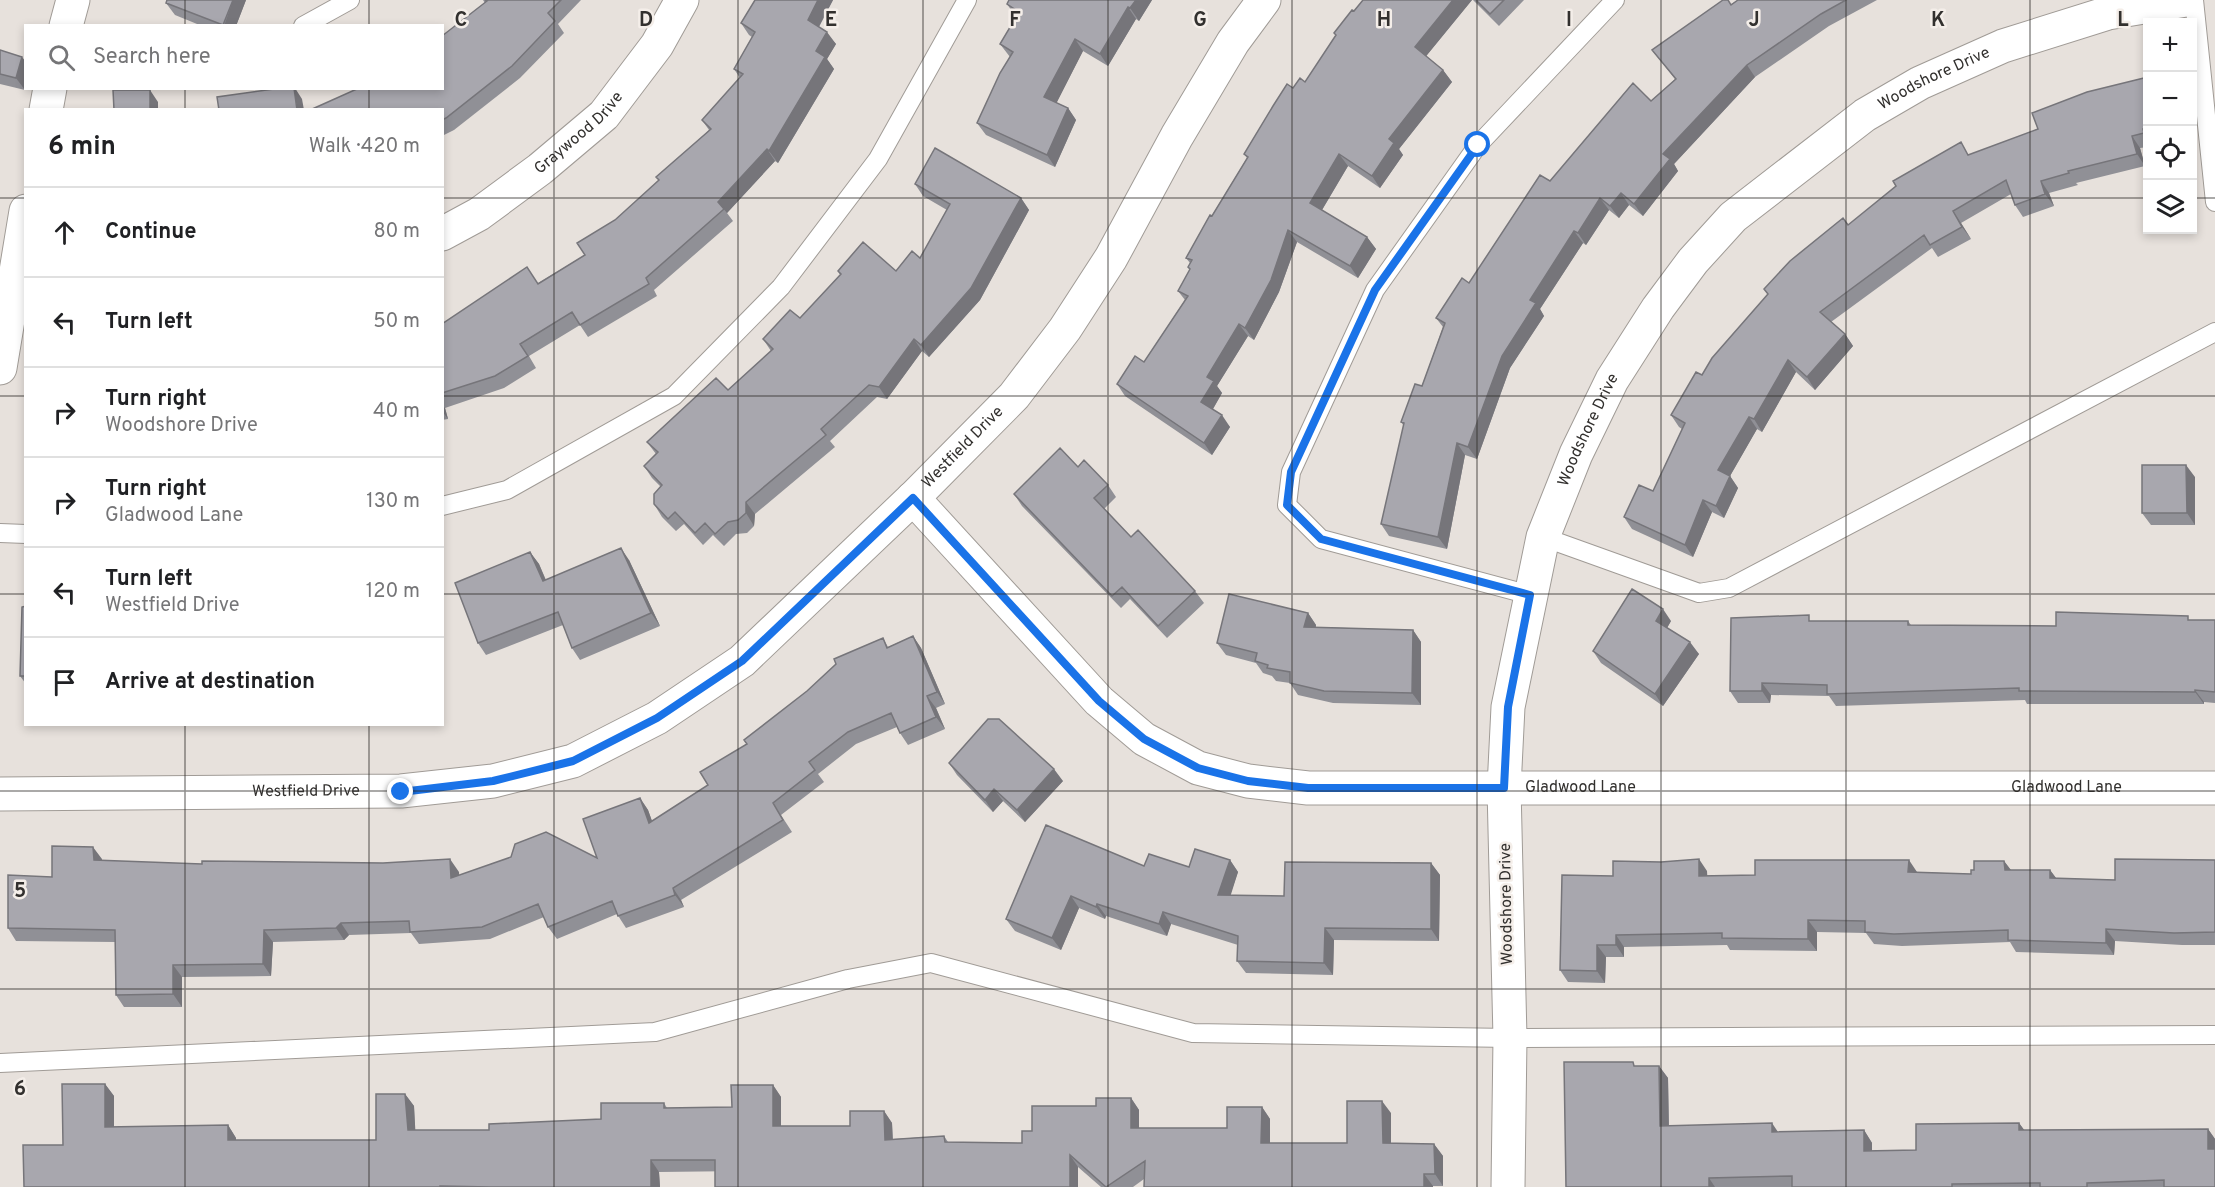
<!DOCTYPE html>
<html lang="en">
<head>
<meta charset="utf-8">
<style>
	body { margin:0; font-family:Overpass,sans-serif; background:#f2f2f2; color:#202124 }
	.controls { position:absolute; right:18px; top:18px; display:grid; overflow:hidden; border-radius:0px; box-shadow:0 3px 9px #0003 }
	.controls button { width:54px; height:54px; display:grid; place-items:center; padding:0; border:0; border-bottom:2px solid #e0e0e0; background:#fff; color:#202124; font:30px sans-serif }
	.stop { position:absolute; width:18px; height:18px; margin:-14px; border:4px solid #1a73e8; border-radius:50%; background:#fff }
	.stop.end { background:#1a73e8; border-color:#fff; box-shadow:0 2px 6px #0008 }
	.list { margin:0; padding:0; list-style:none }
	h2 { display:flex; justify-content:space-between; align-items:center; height:78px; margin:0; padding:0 24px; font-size:26px }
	h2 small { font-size:20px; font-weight:400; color:#757577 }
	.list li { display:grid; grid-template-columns:39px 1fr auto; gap:18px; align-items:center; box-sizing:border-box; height:90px; padding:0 24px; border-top:2px solid #e0e0e0 }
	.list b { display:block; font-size:22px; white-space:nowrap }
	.list p { margin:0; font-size:20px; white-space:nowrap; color:#757577 }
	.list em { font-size:20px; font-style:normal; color:#757577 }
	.icon { flex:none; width:33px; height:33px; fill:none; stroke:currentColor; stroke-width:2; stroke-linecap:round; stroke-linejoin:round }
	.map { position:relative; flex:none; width:2215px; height:1187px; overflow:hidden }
	.search { position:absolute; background:#fff; box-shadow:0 3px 9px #0003; left:24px; top:24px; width:420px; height:66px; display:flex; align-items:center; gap:15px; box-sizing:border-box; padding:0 21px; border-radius:0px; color:#757577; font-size:22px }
	.panel { position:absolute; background:#fff; box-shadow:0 3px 9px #0003; left:24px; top:108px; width:420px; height:618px; border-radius:0px }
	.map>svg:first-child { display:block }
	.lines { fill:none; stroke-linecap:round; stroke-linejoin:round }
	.service-casing { stroke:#a09b96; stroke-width:20 }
	.minor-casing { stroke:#a09b96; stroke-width:35 }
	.service { stroke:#fff; stroke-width:18 }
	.minor { stroke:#fff; stroke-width:33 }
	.wall { fill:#909096 }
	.shaded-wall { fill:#76757a }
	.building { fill:#a8a7ae; stroke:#76757a; stroke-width:1.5 }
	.route { stroke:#1a73e8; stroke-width:8 }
	.grid { fill:none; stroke:#32302e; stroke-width:1.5; stroke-opacity:0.55 }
	.labels { text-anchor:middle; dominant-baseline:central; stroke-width:5; stroke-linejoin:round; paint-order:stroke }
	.street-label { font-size:16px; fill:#32302e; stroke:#f4eee9 }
	.grid-label { font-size:20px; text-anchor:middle; font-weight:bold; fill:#32302e; stroke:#f4eee9; stroke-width:5; stroke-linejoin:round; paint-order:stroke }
</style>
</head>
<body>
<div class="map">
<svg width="2215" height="1187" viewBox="0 0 2215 1187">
	<rect width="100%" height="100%" fill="#e7e1dc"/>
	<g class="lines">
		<g class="service-casing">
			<path id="service" d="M2194 0 2215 202
				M303 26 350 0
				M442 506 507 490 674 396 781 287 878 159 967 0
				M0 533 26 534
				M1543 537 1699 593 1729 588 2215 332
				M1530 595 1321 539 1287 505 1291 472 1375 290 1478 145 1615 0
				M0 1063 655 1032 848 979 931 963 1193 1033 1510 1038 2215 1035"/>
		</g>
		<g class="minor-casing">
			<g id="minor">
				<path d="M66 26 73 0"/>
				<path d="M46 110 50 88"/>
				<path id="s1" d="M442 234 479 214 540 169 604 115 657 45 682 0"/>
				<path d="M0 368 26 211"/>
				<path id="s2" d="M913 498 1099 701 1144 739 1198 768 1248 781 1308 788H2215"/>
				<path id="s3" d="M0 794 401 791 493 781 573 761 657 718 742 661 913 498 1014 396 1065 329 1111 258 1177 136 1233 42 1264 0"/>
				<path id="s4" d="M1508 1187 1510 1038 1504 788 1508 707 1543 537 1576 454 1612 380 1658 308 1693 261 1733 217 1865 115 1920 83 2003 46 2108 13 2186 0"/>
			</g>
		</g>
		<use href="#service" class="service"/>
		<use href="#minor" class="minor"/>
	</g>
	<path class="wall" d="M167 0H246L236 26H202L175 15 166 3Z
		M483 0H581L558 24 564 33 520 78 454 130 442 136V88L485 3Z
		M755 0H833L819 27 836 44 827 59 834 69 778 163 775 161 727 213 733 221 654 290 657 296 588 337 580 325 529 356 536 368 504 388 445 408 448 419 442 420V324L538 283 585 255 615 220 659 181 709 130 702 120 740 78 734 69 752 37 749 35 741 23Z
		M1152 0 1139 21 1136 19 1108 66 1083 51 1056 103 1068 108 1076 120 1055 167 986 135 977 123 1010 57 1000 44 1016 17 1007 4Z
		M1363 0H1472L1426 56 1443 70 1452 82 1399 149 1403 155 1380 188 1348 166 1322 210 1367 237 1376 249 1358 278 1297 242 1279 292 1254 340 1248 336 1217 386 1222 393 1213 409 1230 427 1212 455 1125 396 1117 384 1144 362 1185 300 1178 291 1190 270 1188 267 1190 263 1186 258 1247 158 1244 154 1293 88 1305 82 1336 36 1334 33 1354 11Z
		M1473 0H1524L1499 26Z
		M1738 0H1877L1829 26 1755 77 1674 164 1678 171 1643 216 1629 205 1619 218 1609 210 1586 245 1583 243 1540 309 1544 316 1510 368 1477 459 1465 455 1447 549 1389 536 1381 524 1404 426 1401 422 1422 386 1443 327 1436 318 1469 283 1550 181 1651 101 1675 79 1652 50Z
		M0 50 26 62V86L25 90 0 84Z
		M2148 77V147L2140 148 2145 166 2076 183 2078 185 2049 193 2054 206 2023 217 2015 205 2011 194 1961 223 1971 239 1938 257 1932 248 1831 322 1845 334 1853 346 1815 390 1796 372 1762 432 1757 429 1730 476 1738 488 1724 518 1712 512 1693 557 1632 529 1624 517 1653 491 1682 429 1679 427 1671 415 1702 375 1768 294 1764 289 1848 225 1969 155 2038 129Z
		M915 184 1021 198 1029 210 980 300 929 357 922 351 887 399 877 397 830 441 835 447 755 514 754 526 747 533 736 534 724 546 713 535 703 545 684 524 676 531 662 517 654 504 661 487 652 478 644 466 656 454 647 442 728 390 771 351 763 339 800 318 840 275 838 271H896L920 258 947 210 923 196Z
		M1078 467 1108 485 1116 497 1104 509 1131 537 1195 591 1204 603 1167 638 1130 599 1121 608 1022 506 1014 494Z
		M2195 477V525H2151L2142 513Z
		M530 552 539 564 546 580 629 560 660 626 580 660 572 648 563 625 486 655 478 643Z
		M26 606V684L20 676Z
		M1308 613 1316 625V627L1413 630 1421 642V705L1333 703 1298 695 1290 683 1276 681 1272 676 1263 673 1256 663 1226 655 1217 643Z
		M2190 620H2215V703L2204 702V704H2027L2025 700 1836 706 1829 696 1771 695 1770 703H1738L1730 691 1813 621H1908L1911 625 2056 626Z
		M1671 621 1667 628 1699 654 1663 706 1601 663 1593 651Z
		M913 636 921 648 945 704 936 708 945 729 908 745 900 733 897 727 856 744 818 774 824 782 781 815 792 832 681 900 684 907 626 928 617 914 557 939 548 927 544 917 490 939 419 944 411 933 349 935 344 940 273 942 271 976 182 977V1007H124L116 995 115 942 16 941 8 928 52 877 102 859V861L459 872V875L597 858 640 798 648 810 652 821 708 785 747 744 883 638 888 647Z
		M949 763 1063 781 1025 822 1003 801 993 812 957 775Z
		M1230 860 1238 872 1230 895 1284 896 1431 863 1440 875 1439 941 1334 940 1333 975 1246 973 1237 961 1238 945 1171 924 1167 936 1106 916 1105 919 1079 908 1061 950 1015 931 1006 919 1144 866 1189 867Z
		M2215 860V945H2182L2115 941 2114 955 2016 952 2010 942 1902 946 1874 944 1866 933 1817 932V951L1730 950 1727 945 1624 947V957H1606L1605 983 1568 982 1560 970 1613 876 1707 871V876L1917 872 1971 874 1974 870 2004 861 2011 870H2050L2056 878 2115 880Z
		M1636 1066H1659L1668 1078 1669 1126 1778 1132 1864 1130 1872 1143V1151L1916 1150 2019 1123 2024 1130 2208 1129 2215 1139V1187H1566Z
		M105 1084 114 1096V1127L228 1125 236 1138V1140H376L405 1094 414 1106 415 1130H489L601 1119 664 1103 667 1108 732 1107 773 1085 781 1097V1126H850L884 1111 892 1123 893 1139 944 1136 948 1142 1022 1143 1032 1131 1096 1106 1131 1098 1139 1110V1128H1227L1262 1107 1270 1119V1143H1347L1391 1113V1143L1434 1144 1443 1156V1186H1433V1187H1144V1179L1133 1187H1101L1078 1167 659 1172 660 1187H24L63 1145Z"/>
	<path class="shaded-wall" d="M233 0H246L236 26H224Z
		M818 0H833L816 32 808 20Z
		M1136 0H1152L1139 21 1130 8Z
		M1453 0H1472L1423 60 1415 47Z
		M1128 7 1136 19 1108 66 1100 54Z
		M827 32 836 44 827 59 834 69 778 163 769 151 816 51Z
		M1075 39 1083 51 1053 110 1044 97Z
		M22 57 26 62V86L25 90 16 78Z
		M1747 65 1755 77 1674 164 1678 171 1643 216 1634 204 1663 154Z
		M1443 70 1452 82 1399 149 1403 155 1380 188 1372 176 1389 139Z
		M294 88H295L302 99 304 110H297Z
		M150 90 158 102V110H150Z
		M1068 108 1076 120 1055 167 1047 155Z
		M2132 136 2140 148 2145 166 2137 154Z
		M767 149 775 161 727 213 718 202Z
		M1339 154 1348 166 1319 215 1310 203Z
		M2041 181 2049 193 2054 206 2045 194Z
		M1621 193 1629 205 1619 218 1610 206Z
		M1021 198 1029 210 980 300 929 357 921 345Z
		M1600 198 1609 210 1586 245 1578 233Z
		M1953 211 1961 223 1971 239 1962 227Z
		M1288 230 1297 242 1279 292 1254 340 1245 328Z
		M1574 231 1583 243 1540 309 1544 316 1510 368 1477 459 1468 447 1502 356 1530 300Z
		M1367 237 1376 249 1358 278 1350 266Z
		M1239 324 1248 336 1217 386 1222 393 1210 414 1201 402 1207 377Z
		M1845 334 1853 346 1815 390 1807 377Z
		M914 339 922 351 887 399 879 387Z
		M1788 360 1796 372 1762 432 1754 419Z
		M442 405 445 408 448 419 442 411Z
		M1222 415 1230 427 1212 455 1204 443Z
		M1749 417 1757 429 1730 476 1738 488 1724 518 1716 506 1718 470Z
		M1457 443 1465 455 1447 549 1438 537Z
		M2186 465 2195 477V525L2187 513Z
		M1703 500 1712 512 1693 557 1685 545Z
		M746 502 755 514 754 526 746 513Z
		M621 548 629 560 660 626 651 613Z
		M530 552 539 564 551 593 543 581Z
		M1663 609 1671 621 1664 633 1656 621Z
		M1308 613 1316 625 1313 639 1304 627Z
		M1413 630 1421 642V705L1412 693Z
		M913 636 921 648 945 704 937 692Z
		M1690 642 1699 654 1663 706 1655 694Z
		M1762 683 1771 695 1770 703 1762 691Z
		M2195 690 2204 702V704L2195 692Z
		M927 696 936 708 945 729 936 717Z
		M1054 769 1063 781 1025 822 1017 810Z
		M994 789 1003 801 993 812 985 800Z
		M640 798 648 810 657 835 649 823Z
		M93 847 102 859V872L94 860Z
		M450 859 459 872 460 890 451 878Z
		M1699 859 1707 871 1708 888 1699 876Z
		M1230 860 1238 872 1227 907 1218 895Z
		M1909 860 1917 872H1908Z
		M2004 861 2013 873 2005 870Z
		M1431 863 1440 875 1439 941 1431 929Z
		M2050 870 2059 882 2050 878Z
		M673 888 681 900 684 907 675 895Z
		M1071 896 1079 908 1061 950 1052 938Z
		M1097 904 1106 916 1105 919 1096 907Z
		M1163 912 1171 924 1167 936 1159 924Z
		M1808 920 1817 932V951L1808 939Z
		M341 923 349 935 344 940 336 928Z
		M1325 928 1334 940 1333 975 1324 963Z
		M2106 929 2115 941 2114 955 2106 943Z
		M264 930 273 942 271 976 263 964Z
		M1616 935 1624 947V957L1616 945Z
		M1597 945 1606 957 1605 983 1597 971Z
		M173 965 182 977V1007L173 994Z
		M1659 1066 1668 1078 1669 1139 1660 1126Z
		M105 1084 114 1096V1139L105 1127Z
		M773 1085 781 1097V1138L773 1126Z
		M405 1094 414 1106 416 1142 408 1130Z
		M1131 1098 1139 1110V1140L1131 1128Z
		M1382 1101 1391 1113V1155L1383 1143Z
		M1262 1107 1270 1119V1155L1261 1143Z
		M884 1111 892 1123 893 1152 885 1140Z
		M1772 1123 1780 1135 1772 1132Z
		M2019 1123 2028 1135 2019 1130Z
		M228 1125 236 1138V1153L228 1140Z
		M2208 1129 2215 1139V1160L2208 1149Z
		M1864 1130 1872 1143V1163L1864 1151Z
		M1434 1144 1443 1156V1186L1435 1174Z
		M1070 1155 1078 1167V1187H1070Z
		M651 1160 659 1172 660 1187H651Z
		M1424 1174 1433 1186V1187H1424Z
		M1709 1178 1715 1187H1709Z"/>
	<path class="building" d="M167 0H233L223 25 166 3Z
		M485 0H561L548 13 555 21 512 66 446 118 442 120V110H310L359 88H442V36L487 1Z
		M755 0H818L808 20 827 32 816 51 825 57 769 151 767 149 718 202 724 209 646 278 649 284 580 325 572 312 520 344 528 356 495 376 442 393V324L527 267 538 284 585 255 577 243 615 220 659 180 656 177 711 129 702 120 743 74 734 69 755 32 741 23Z
		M1009 0H1136L1130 8 1128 7 1100 54 1075 39 1044 97 1068 108 1047 155 977 123 1000 73 1013 52 1000 44 1019 12 1007 4Z
		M1363 0H1453L1415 47 1443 70 1389 139 1394 143 1372 176 1339 154 1310 203 1367 237 1350 266 1288 230 1271 280 1245 328 1239 324 1207 377 1214 381 1201 402 1222 415 1204 443 1117 384 1135 356 1144 362 1188 296 1178 291 1190 269 1188 267 1192 260 1186 258 1210 215 1212 216 1248 157 1244 154 1273 106 1287 84 1293 88 1300 78 1305 82 1336 35 1334 33 1352 10 1354 11Z
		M1476 0H1504L1490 14Z
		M1723 0H1728L1731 5 1738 0H1846L1821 14 1747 65 1663 154 1670 159 1634 204 1621 193 1610 206 1600 198 1578 233 1574 231 1530 300 1536 303 1502 356 1468 447 1457 443 1438 537 1381 524 1404 423 1401 422 1415 384 1422 386 1445 323 1436 318 1462 278 1469 283 1540 175 1550 181 1633 83 1651 101 1676 79 1652 50Z
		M0 50 22 57 16 78 0 74Z
		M2148 77V127L2143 129 2144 133 2132 136 2137 154 2068 171 2069 173 2041 181 2045 194 2015 205 2006 180 1953 211 1962 227 1930 245 1924 235 1820 312 1845 334 1807 377 1788 360 1754 419 1749 417 1718 470 1730 476 1716 506 1703 500 1685 545 1624 517 1639 485 1653 491 1685 423 1671 415 1696 372 1702 375 1712 358 1768 294 1764 289 1790 261 1843 218 1848 225 1896 186 1893 181 1961 142 1968 155 2038 129 2032 113 2087 92Z
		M281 88H294L297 110H219L217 97Z
		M113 90H150V110H114Z
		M935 148 1021 198 971 288 921 345 914 339 879 387 869 385 821 429 826 435 746 502V513L738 520 728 522 715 534 705 523 695 533 675 512 668 519 654 504V494L662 485 644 466 658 452 647 442 716 378 728 390 773 349 763 339 790 310 800 318 841 274 838 271 863 242 896 271 912 251 920 258 950 204 915 184Z
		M1060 448 1078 467 1084 460 1108 485 1094 498 1131 537 1138 530 1195 591 1158 626 1122 587 1112 596 1014 494Z
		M2142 465H2186L2187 513H2142Z
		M621 548 651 613 572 648 558 612 478 643 455 583 530 552 543 581Z
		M1632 589 1663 609 1656 621 1690 642 1655 694 1593 651Z
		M1229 594 1308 613 1304 627 1413 630 1412 693 1324 691 1290 683V672L1267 668 1268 665 1255 661 1257 653 1217 643Z
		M26 606V676H20L22 607Z
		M2056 612 2188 616V620H2215V692L2195 690V692L2019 691V688L1827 694V685L1762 683V691H1730L1731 618 1809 615V621H1908V625L2056 626Z
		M913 636 937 692 927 696 936 717 900 733 891 713 848 732 809 762 815 770 773 803 783 820 673 888 675 895 618 916 612 901 548 927 538 904 482 927 410 932 409 921 341 923 336 928 264 930 263 964 173 965V994L116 995 115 930 8 928V875L52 877V846L93 847 94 860 202 864V861L383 863 450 859 451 878 511 857 515 844 546 832 597 858 583 819 640 798 649 823 708 785 700 772 747 744 744 740 807 691 836 664 834 659 883 638 887 648Z
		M988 719H999L1054 769 1017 810 994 789 985 800 949 763Z
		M1046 825 1144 866 1149 854 1189 867 1195 849 1230 860 1218 895 1284 896 1285 862 1431 863V929L1325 928 1324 963 1237 961 1238 936 1163 912 1159 924 1097 904 1096 907 1071 896 1052 938 1006 919Z
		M1699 859V876L1755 875V860H1909L1908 872 1971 874V870H1974V861H2004L2005 870H2050V878L2115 880V859L2215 860V932L2174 933 2106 929V943L2008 940V930L1894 934 1865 932V921L1808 920V939L1722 938V933L1616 935V945H1597V971L1560 970 1562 875 1613 876V861L1661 862Z
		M1564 1062H1633L1634 1066H1659L1660 1126 1772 1123V1132L1864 1130V1151L1916 1150V1124L2019 1123V1130L2208 1129V1149H2215V1187H2164V1180L2087 1183V1187H2040V1183L1952 1184V1187H1792V1176L1709 1178V1187H1566Z
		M62 1084H105V1127L228 1125V1140H376V1094H405L408 1130H489V1124L601 1119V1103H664V1108L732 1107 731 1085H773V1126H850V1111H884L885 1140 944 1136 945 1142 1022 1143V1131H1032V1106H1096V1098H1131V1128H1227V1107H1262L1261 1143H1347V1101H1382L1383 1143 1434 1144 1435 1174H1424V1187H1144L1145 1161 1106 1187 1070 1155V1187H715V1160H651V1187H491L440 1186V1187H24L23 1145H63Z"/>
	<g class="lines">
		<path class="route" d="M401 792 493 781 573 761 657 718 742 661 913 498 1099 701 1144 739 1198 768 1248 781 1308 788H1504L1508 707 1530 595 1321 539 1287 505 1291 472 1375 290 1478 145"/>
	</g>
	<path class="grid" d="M185 0V26M369 0V26M554 0V1187M738 0V1187M923 0V1187M1108 0V1187M1292 0V1187M1477 0V1187M1661 0V1187M1846 0V1187M2030 0V1187M185 88V110M369 88V110M0 198H26M442 198H2148M2192 198H2215M0 396H26M442 396H2215M0 594H26M442 594H2215M185 724V1187M369 724V1187M0 791H2215M0 989H2215"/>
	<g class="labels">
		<g class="street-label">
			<text stroke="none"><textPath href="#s4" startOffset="1274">Woodshore Drive</textPath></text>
			<text stroke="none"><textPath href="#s1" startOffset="171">Graywood Drive</textPath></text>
			<text stroke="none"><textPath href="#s4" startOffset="770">Woodshore Drive</textPath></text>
			<text stroke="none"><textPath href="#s3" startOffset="1080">Westfield Drive</textPath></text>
			<text stroke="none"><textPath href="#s2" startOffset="780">Gladwood Lane</textPath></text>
			<text stroke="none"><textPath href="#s2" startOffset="1266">Gladwood Lane</textPath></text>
			<text stroke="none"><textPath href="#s3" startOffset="306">Westfield Drive</textPath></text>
			<text transform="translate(1507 904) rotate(-91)">Woodshore Drive</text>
		</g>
	</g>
	<g class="grid-label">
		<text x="461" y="26">C</text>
		<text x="646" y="26">D</text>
		<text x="831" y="26">E</text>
		<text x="1015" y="26">F</text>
		<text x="1200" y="26">G</text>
		<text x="1384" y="26">H</text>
		<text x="1569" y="26">I</text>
		<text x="1754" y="26">J</text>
		<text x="1938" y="26">K</text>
		<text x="2123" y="26">L</text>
		<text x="20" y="897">5</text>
		<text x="20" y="1095">6</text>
	</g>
</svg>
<div class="controls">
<button>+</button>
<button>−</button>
<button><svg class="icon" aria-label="locate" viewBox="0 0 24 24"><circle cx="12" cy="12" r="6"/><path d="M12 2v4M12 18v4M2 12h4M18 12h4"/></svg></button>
<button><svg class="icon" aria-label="layers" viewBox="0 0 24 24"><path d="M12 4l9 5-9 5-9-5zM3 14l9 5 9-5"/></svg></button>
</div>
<div class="stop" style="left:1478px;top:145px"></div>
<div class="stop end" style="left:401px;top:792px"></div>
<div class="search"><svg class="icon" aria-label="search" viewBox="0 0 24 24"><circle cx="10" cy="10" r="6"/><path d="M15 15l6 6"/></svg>Search here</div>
<section class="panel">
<h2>6 min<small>Walk · 420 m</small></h2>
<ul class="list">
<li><svg class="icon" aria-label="ahead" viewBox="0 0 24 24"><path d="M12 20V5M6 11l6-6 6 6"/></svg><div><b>Continue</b></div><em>80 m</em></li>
<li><svg class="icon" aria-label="left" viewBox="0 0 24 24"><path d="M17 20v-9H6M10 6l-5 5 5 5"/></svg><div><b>Turn left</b></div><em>50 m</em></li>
<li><svg class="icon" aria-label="right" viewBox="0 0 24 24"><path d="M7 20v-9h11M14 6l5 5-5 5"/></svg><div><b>Turn right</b><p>Woodshore Drive</p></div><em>40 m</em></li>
<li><svg class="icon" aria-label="right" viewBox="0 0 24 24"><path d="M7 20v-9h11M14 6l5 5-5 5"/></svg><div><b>Turn right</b><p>Gladwood Lane</p></div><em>130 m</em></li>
<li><svg class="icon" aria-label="left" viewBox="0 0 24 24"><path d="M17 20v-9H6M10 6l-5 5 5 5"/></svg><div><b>Turn left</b><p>Westfield Drive</p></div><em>120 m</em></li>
<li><svg class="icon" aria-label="arrive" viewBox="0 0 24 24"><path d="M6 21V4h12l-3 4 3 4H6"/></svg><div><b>Arrive at destination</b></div></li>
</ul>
</section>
</div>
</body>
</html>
